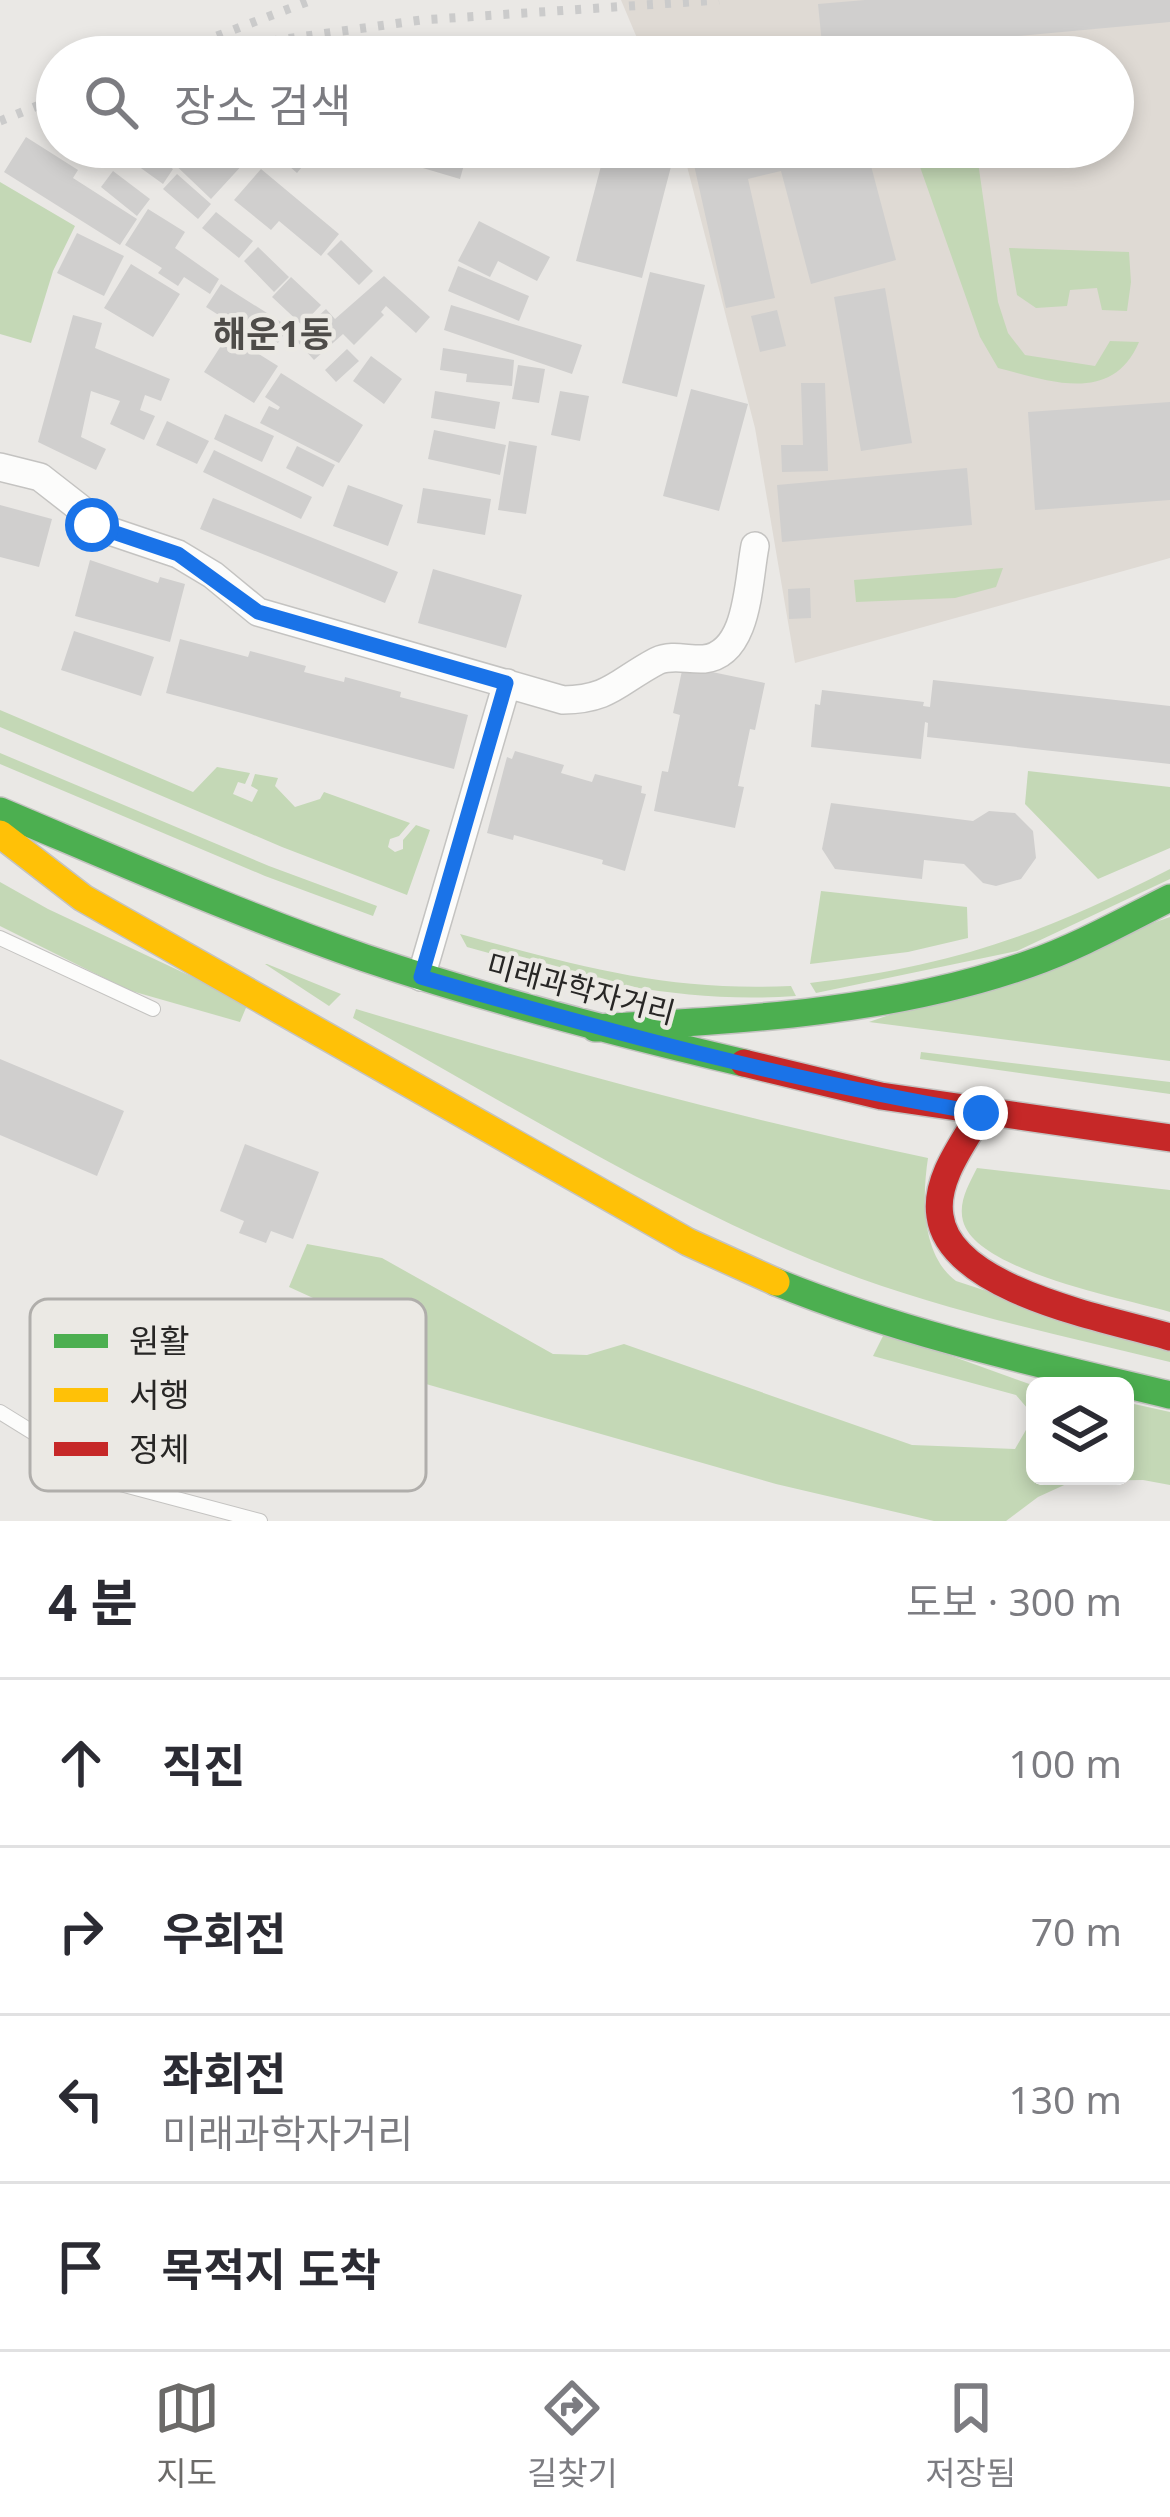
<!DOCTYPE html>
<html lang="ko">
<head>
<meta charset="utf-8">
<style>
	body { margin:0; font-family:"Noto Sans","Noto Sans KR",sans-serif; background:#f2f2f3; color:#2b2b33 }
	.controls { position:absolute; right:36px; bottom:36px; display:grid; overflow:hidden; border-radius:18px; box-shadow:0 6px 18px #0003 }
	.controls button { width:108px; height:108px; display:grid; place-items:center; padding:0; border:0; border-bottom:3px solid #e1e1e2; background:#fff; color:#2b2b33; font:60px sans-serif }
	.stop { position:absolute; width:36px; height:36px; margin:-27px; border:9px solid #1a73e8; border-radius:50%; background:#fff }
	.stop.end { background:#1a73e8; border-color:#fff; box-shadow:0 3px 12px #0008 }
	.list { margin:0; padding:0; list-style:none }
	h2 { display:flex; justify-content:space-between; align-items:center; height:156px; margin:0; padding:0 48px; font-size:51px }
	h2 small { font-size:39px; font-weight:400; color:#7c7c81 }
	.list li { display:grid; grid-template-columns:78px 1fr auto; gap:36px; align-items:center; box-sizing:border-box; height:168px; padding:0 48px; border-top:3px solid #e1e1e2 }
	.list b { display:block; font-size:45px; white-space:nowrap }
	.list p { margin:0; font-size:39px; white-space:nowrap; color:#7c7c81 }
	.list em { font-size:39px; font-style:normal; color:#7c7c81 }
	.icon { flex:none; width:66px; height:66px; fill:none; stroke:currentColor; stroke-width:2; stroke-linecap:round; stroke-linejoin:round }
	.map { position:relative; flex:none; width:1170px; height:1521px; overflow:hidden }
	.search { position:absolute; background:#fff; box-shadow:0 6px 18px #0003; left:36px; right:36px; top:36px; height:132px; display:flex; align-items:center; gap:30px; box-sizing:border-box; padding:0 42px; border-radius:66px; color:#7c7c81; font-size:45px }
	.sheet { height:828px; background:#fff }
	nav { display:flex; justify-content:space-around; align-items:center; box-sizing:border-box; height:168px; border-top:3px solid #e1e1e2; background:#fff; font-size:33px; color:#7c7c81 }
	nav a { display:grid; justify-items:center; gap:6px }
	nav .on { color:#6b6a68 }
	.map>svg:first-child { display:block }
	.built { fill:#dfdad4 }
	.green { fill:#c4d8b6 }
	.building { fill:#d0cfce }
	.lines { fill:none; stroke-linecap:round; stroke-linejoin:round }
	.lane-casing { stroke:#c4c3c1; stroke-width:16 }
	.street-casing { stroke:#c4c3c1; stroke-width:30 }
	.fast-casing { stroke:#c4c3c1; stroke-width:30 }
	.slow-casing { stroke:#c4c3c1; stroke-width:30 }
	.jam-casing { stroke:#c4c3c1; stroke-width:30 }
	.lane { stroke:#fcfcfb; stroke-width:14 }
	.street { stroke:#fcfcfb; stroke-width:27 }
	.fast { stroke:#4caf50; stroke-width:27 }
	.slow { stroke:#ffc107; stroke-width:27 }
	.jam { stroke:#c62828; stroke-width:27 }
	.rail { stroke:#cbcbcb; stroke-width:9; stroke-dasharray:6 12; stroke-linecap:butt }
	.route { stroke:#1a73e8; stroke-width:15 }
	.labels { text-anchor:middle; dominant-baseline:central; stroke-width:9; stroke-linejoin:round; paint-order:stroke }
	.street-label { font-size:30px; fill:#272625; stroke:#ebe9e4 }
	.quarter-label { font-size:36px; font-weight:bold; fill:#4e4c49; stroke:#ebe9e4 }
	.key { fill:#ebe9e4; stroke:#b0aeab; stroke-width:3 }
	.key-label { font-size:33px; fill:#272625 }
</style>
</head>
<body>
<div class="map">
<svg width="1170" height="1521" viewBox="0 0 1170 1521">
	<rect width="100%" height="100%" fill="#eae8e5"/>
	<path class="built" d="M621 0H1170V558L795 663 755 428 682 147H1113V57H645Z"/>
	<path class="green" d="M913 147 976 148 998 302 1008 333 1025 355 1095 366 1110 341 1139 342C1112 405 1050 381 998 368L980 337Z
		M0 182 75 226 53 271 31 343 0 334Z
		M1009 248 1129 252 1131 282 1127 311 1102 310 1097 288 1070 290 1067 306 1036 308 1017 295Z
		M1003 568 996 587 955 598 856 602 854 580Z
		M0 710 193 792 217 767 250 773 245 784 238 782 233 794 252 802 258 790 251 786 255 774 278 778 275 786 295 807 320 799 324 792 410 823 399 836 390 839 388 847 395 852 403 849V840L416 825 430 830 407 895 282 847 0 727Z
		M0 753 269 866 377 906 373 916 265 876 0 764Z
		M1028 771 1170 787V848L1098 879 1025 804Z
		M1170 869V879L1017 951 816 993 810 983C953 966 1043 934 1170 869Z
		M0 882 48 909 248 1003 240 1022 128 990 0 926Z
		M821 891 967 907 968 938 908 952 810 964Z
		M1170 917V1061L869 1022Z
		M460 934C577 966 668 992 791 986L796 996C677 1004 581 979 467 947Z
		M265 964H267L341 994 329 1006Z
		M356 1009C546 1066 734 1117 928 1158 922 1197 921 1255 956 1281L1170 1351V1362C1049 1333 927 1307 812 1260 655 1196 501 1100 353 1018Z
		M921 1052 1170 1082V1094L920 1059Z
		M977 1168 1170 1190V1312C1123 1298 976 1271 963 1221 958 1202 969 1184 977 1168Z
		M307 1244 382 1258 553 1354 587 1355 624 1344 912 1445 1015 1449 1034 1416 1016 1395 873 1356 885 1332 1035 1386V1476H1125V1402L1170 1412V1485L1143 1480 1073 1481 1038 1497 1006 1521H934L776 1484 412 1380 392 1334 289 1287Z"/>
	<path class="building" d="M865 0H1170V22L823 54 818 4Z
		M26 137 78 170 73 178 137 219 120 245 4 172Z
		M97 147H143L173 169 163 184 127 158 122 165Z
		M176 147H229L245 162 211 199 167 157Z
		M283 147H318L297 173 281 159 287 150Z
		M352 147H469L460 179Z
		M606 147H644L674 155 642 278 576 261Z
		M690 147H866L896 260 811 284 781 171 748 179 775 298 726 308Z
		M261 169 339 234 321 256 279 221 271 230 234 200Z
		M113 171 150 199 137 216 101 187Z
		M177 174 211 204 198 219 163 189Z
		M148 209 185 232 175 248 219 279 210 294 184 277 178 286 158 273 162 268 125 245Z
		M216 212 253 241 239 258 202 228Z
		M479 221 550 257 537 281 498 261 490 277 458 261Z
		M77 233 124 256 104 296 57 273Z
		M341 240 373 271 359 285 327 254Z
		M258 247 289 277 274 292 244 261Z
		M131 264 180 294 153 337 104 308Z
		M458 266 529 296 519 321 448 291Z
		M650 272 705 285 677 397 622 383Z
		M384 276 430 317 416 333 386 306 381 312 384 315 354 345 343 334 314 360 294 338 326 309 335 319Z
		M291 277 321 305 302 325 272 297Z
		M221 284 289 327 273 350 206 307Z
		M885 288 912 443 861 451 834 297Z
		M451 305 582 345 572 374 444 330Z
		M777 310 786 346 760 352 751 316Z
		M73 315 102 323 95 348 170 379 161 401 145 395 140 410 155 416 144 440 110 424 120 401 91 391 81 437 106 449 96 470 38 442Z
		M228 335 278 366 254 403 204 372Z
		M443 348 514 360 512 386 466 382 467 374 440 370Z
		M347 349 359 361 336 382 325 370Z
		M371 356 402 379 384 404 353 381Z
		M518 365 545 369 539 403 512 399Z
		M281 373 363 425 339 463 260 423 269 406 278 410 280 407 265 397Z
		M801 383H825L828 471 782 472 781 445H803Z
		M691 389 748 404 719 511 663 496Z
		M435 391 500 402 495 429 431 418Z
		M560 391 589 396 580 441 551 435Z
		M1170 402V500L1035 510 1028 412Z
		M225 414 274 436 262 462 214 439Z
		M167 421 209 441 197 464 156 445Z
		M434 430 506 445 500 475 428 459Z
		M509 441 537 446 526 514 498 510Z
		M297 446 335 465 323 487 286 468Z
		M214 450 312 497 301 519 203 472Z
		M967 468 972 525 782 542 777 485Z
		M348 485 403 505 388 546 333 526Z
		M423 488 491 499 485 535 417 523Z
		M213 498 398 572 385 603 200 529Z
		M0 505 52 519 39 567 0 557Z
		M90 560 158 583 160 577 185 584 170 642 75 616Z
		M433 569 522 595 506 648 418 623Z
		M810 588 811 618 789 619 788 589Z
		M74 631 154 657 141 696 61 670Z
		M180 639 248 657 250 651 306 666 304 672 344 682 345 677 401 692 400 697 468 715 454 769 166 693Z
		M683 666 765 683 755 730 750 729 738 786 744 787 735 828 654 811 662 771 668 772 680 715 673 713Z
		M933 680 1170 706V764L927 737 928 723 925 722 921 759 811 747 815 704 820 705 822 690 924 702 923 706 930 707Z
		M515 751 564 765 561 773 592 782 595 774 642 786 641 793 646 794 625 871 602 864 603 860 514 835 513 840 487 833 507 757 512 759Z
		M831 803 973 821 989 811 1015 813 1033 831 1036 858 1021 879 996 886 983 883 964 864 924 860 922 879 835 869 822 849Z
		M0 1059 124 1111 97 1176 0 1135Z
		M245 1144 319 1172 293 1239 271 1231 266 1243 239 1233 244 1221 220 1211Z"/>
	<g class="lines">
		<g class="lane-casing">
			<path id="lane" d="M0 938 153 1009
				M0 1412 113 1482 260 1521"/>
		</g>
		<g class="street-casing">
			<path id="street" d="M0 467 40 477 81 509 92 525 178 554 213 575 258 612 563 700C611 699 617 682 657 661 672 654 688 660 704 659 749 654 748 581 755 546
				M421 977 507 683"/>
		</g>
		<g class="fast-casing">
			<path id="fast" d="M0 811C121 862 241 915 365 958 489 1000 617 1033 744 1063
				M595 1028C740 1020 890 1013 1029 964 1078 947 1124 921 1170 898
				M776 1282C904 1334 1036 1363 1170 1395"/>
		</g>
		<g class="slow-casing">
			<path id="slow" d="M0 834 83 898 688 1242 776 1282"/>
		</g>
		<g class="jam-casing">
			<path id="jam" d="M744 1063 881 1096 1170 1138
				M981 1113C964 1142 934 1180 940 1216 950 1291 1109 1319 1170 1337"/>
		</g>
		<use href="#lane" class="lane"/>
		<use href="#street" class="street"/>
		<use href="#fast" class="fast"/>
		<use href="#slow" class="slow"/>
		<use href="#jam" class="jam"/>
		<path class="rail" d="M217 36 312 0
			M164 56 421 20 719 0
			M0 121 57 98"/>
	</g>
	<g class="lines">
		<path class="route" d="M92 525 178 554 258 612 506 683 421 977C606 1031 791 1081 981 1113"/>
	</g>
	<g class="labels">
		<g class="street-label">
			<text transform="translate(581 988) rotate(15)">미래과학자거리</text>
		</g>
		<g class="quarter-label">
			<text x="273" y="333">해운1동</text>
		</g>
	</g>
	<rect x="30" y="1299" width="396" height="192" rx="18" class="key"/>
	<rect x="54" y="1334" width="54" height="14" fill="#4caf50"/>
	<rect x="54" y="1388" width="54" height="14" fill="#ffc107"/>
	<rect x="54" y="1442" width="54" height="14" fill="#c62828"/>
	<g class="key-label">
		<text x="129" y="1353">원활</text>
		<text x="129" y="1407">서행</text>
		<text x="129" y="1461">정체</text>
	</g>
</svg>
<div class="controls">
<button><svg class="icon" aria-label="layers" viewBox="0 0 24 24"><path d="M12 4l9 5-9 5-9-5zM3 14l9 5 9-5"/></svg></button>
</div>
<div class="stop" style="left:92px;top:525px"></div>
<div class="stop end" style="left:981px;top:1113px"></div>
<div class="search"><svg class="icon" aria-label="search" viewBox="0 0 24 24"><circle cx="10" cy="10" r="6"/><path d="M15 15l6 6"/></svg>장소 검색</div>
</div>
<section class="sheet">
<h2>4 분<small>도보 · 300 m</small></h2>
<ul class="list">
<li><svg class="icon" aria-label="ahead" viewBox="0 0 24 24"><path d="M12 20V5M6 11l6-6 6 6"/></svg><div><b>직진</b></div><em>100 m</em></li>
<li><svg class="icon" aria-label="right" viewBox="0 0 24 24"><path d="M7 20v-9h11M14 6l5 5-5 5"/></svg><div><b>우회전</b></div><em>70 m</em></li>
<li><svg class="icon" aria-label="left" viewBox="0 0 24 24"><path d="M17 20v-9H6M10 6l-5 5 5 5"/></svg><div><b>좌회전</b><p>미래과학자거리</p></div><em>130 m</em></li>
<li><svg class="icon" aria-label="arrive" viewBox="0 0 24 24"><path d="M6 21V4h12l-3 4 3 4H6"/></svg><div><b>목적지 도착</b></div></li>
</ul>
</section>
<nav>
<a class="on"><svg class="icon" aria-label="map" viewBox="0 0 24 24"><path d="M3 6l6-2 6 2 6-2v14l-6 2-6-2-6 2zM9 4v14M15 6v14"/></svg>지도</a>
<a><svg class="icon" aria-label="directions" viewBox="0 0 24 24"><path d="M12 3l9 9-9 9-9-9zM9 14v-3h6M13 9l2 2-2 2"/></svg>길찾기</a>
<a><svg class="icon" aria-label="saved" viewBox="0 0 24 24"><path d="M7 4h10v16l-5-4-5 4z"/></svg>저장됨</a>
</nav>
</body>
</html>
